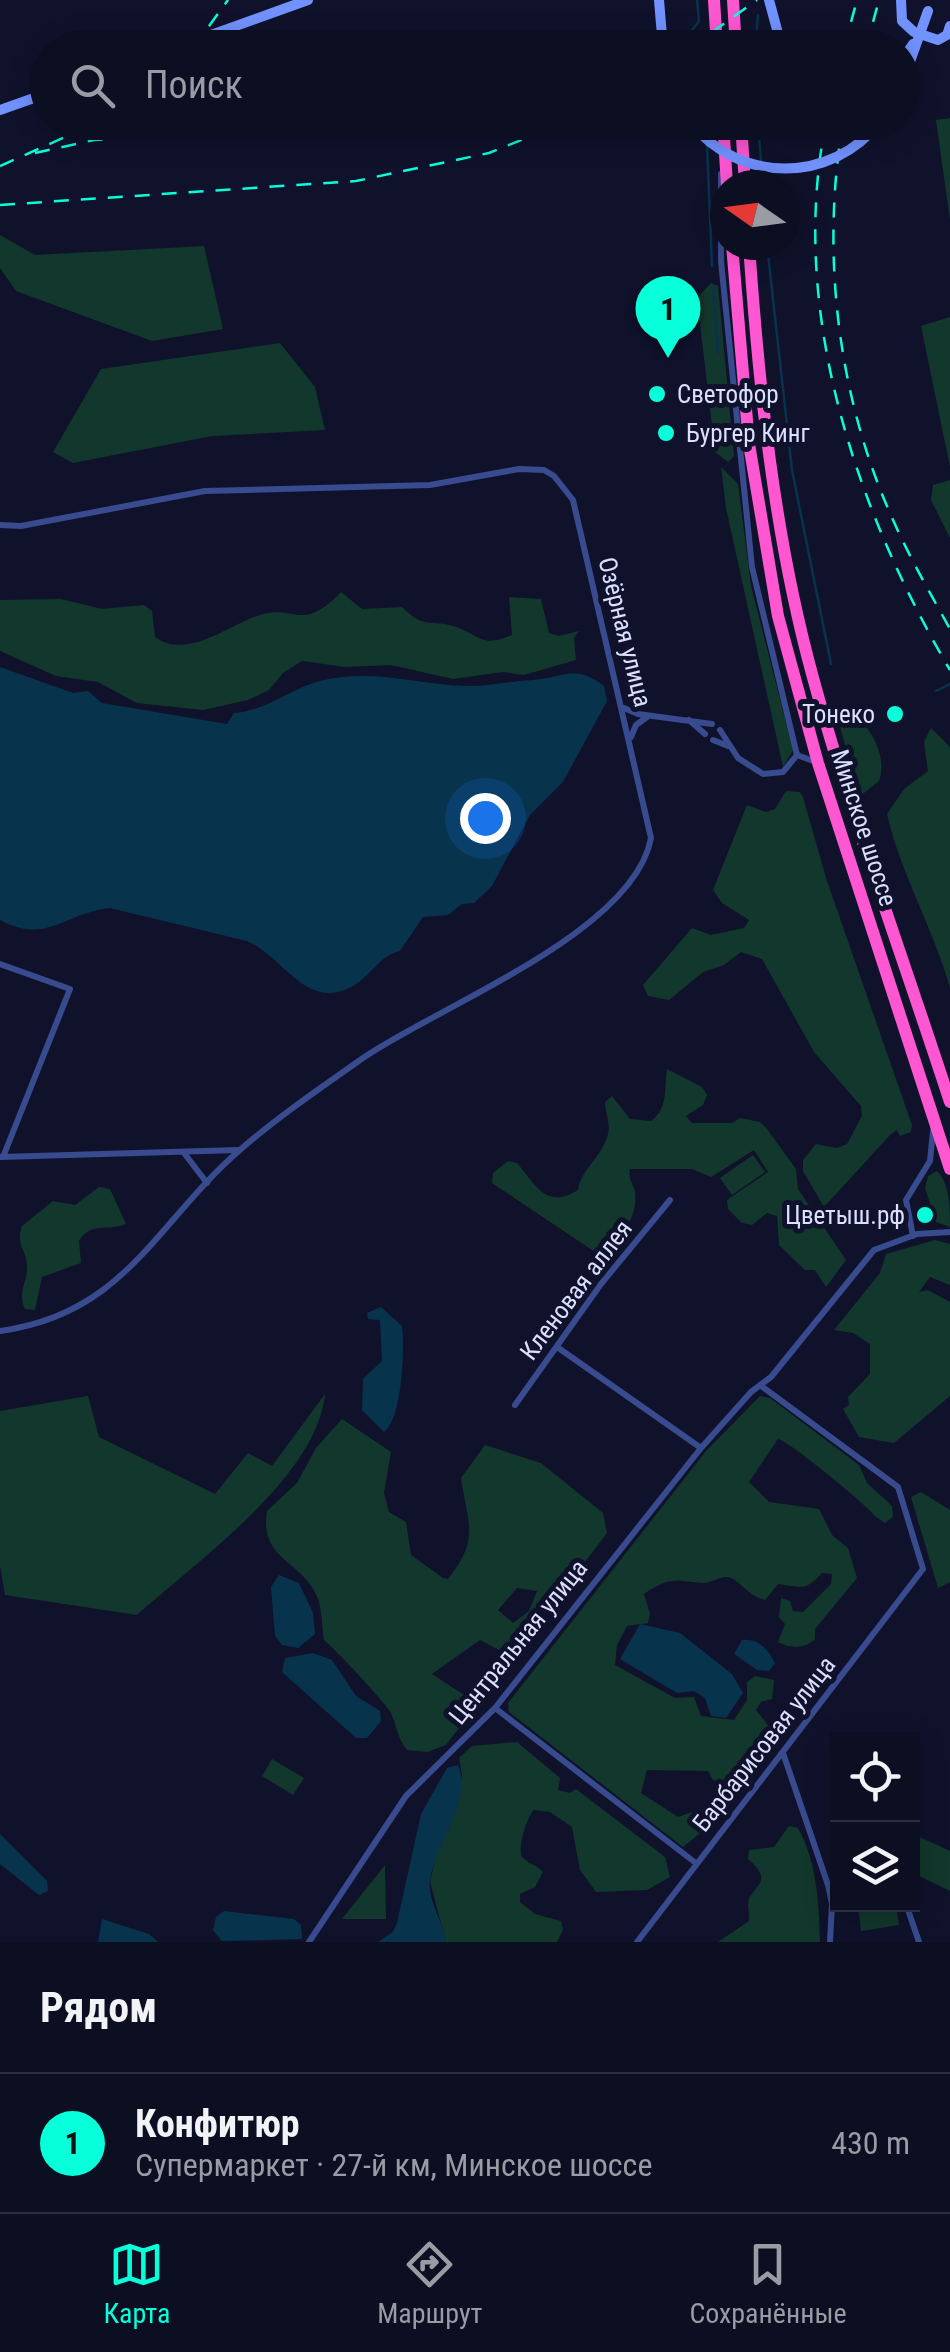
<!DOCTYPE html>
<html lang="ru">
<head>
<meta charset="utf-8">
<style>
	body { margin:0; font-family:"Roboto Condensed",sans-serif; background:#1a1c2e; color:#f1f3f6 }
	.controls { position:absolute; right:30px; bottom:30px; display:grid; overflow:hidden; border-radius:0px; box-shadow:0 5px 25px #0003 }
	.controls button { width:90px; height:90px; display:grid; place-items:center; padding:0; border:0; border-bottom:2px solid #2c2e3f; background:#0c0e21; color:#f1f3f6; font:50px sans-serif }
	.compass { position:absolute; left:710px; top:170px; width:90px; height:90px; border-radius:50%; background:#0c0e21; box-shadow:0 5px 25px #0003; rotate:284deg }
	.you { position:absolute; left:485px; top:818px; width:35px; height:35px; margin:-25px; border:8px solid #fff; border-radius:50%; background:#1a73e8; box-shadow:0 0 0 15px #1a73e833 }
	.badge { display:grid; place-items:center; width:65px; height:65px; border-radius:50%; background:#07ffd9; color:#111; font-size:32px; font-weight:700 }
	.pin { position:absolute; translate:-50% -82px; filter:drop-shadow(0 2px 5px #0008) }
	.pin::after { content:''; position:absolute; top:52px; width:35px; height:30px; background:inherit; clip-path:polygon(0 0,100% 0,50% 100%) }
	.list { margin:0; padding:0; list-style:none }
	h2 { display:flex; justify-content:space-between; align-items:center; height:130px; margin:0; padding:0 40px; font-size:42px }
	h2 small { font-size:32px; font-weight:400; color:#9a9ca5 }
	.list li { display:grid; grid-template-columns:65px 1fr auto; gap:30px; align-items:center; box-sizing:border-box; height:140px; padding:0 40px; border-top:2px solid #2c2e3f }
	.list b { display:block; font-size:38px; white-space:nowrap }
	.list p { margin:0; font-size:32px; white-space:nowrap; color:#9a9ca5 }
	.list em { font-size:32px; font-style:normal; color:#9a9ca5 }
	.icon { flex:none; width:55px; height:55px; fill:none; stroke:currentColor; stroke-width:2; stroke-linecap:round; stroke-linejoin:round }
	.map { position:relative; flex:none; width:950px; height:1942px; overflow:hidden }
	.search { position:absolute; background:#0c0e21; box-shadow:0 5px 25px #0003; left:30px; right:30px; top:30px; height:110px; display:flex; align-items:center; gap:25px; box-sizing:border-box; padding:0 35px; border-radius:55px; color:#9a9ca5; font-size:38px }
	.sheet { height:270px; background:#0c0e21 }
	nav { display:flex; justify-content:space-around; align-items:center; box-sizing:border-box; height:140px; border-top:2px solid #2c2e3f; background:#0c0e21; font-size:28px; color:#9a9ca5 }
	nav a { display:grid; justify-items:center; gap:5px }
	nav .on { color:#07ffd9 }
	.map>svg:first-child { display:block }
	.green { fill:#12372c; fill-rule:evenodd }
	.water { fill:#08334d }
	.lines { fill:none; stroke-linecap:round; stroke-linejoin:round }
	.stream { stroke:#08334d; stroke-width:2.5 }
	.street { stroke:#384b8e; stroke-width:6 }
	.secondary { stroke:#7292ff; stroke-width:10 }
	.highway { stroke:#ff56d2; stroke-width:12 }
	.rail { stroke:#07ffd9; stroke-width:2.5; stroke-dasharray:15 12; stroke-linecap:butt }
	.secondary-bridge { stroke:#7292ff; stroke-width:10 }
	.poi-dot { fill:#07ffd9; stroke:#10122c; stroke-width:4 }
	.labels { text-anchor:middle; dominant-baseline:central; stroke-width:10; stroke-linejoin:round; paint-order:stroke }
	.poi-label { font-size:25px; fill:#dbe0ff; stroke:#10122c; text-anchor:start }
	.street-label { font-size:25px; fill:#dbe0ff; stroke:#10122c }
</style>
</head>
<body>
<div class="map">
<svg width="950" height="1942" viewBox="0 0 950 1942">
	<rect width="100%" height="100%" fill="#10122c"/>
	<path class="green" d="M950 118V220L936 120Z
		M0 235 35 255 204 246 223 329 152 341 16 291 0 268Z
		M711 283 718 286 734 456 728 462 715 452 697 298Z
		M950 317V467L921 326Z
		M280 343 315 387 325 430 212 436 73 463 53 452 101 369Z
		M721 467 738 484 751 586 793 750 783 767 726 508Z
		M950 480V538L931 500 933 485Z
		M341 592 362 609 402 607C424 629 427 619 453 626 480 634 480 649 512 635L509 597 541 599 549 633 559 636 579 631 574 638 576 660 524 675 503 672 453 679 391 665 345 667 302 661 283 673 269 690 248 700 203 710 137 703 98 682 56 676 0 651V600L61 599 102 609 144 605 152 611 155 637C186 660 228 626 257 616 295 602 300 635 341 592Z
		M834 704C862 711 890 751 879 781L859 797Z
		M931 728 950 747V988C933 927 901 875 887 814L904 789 928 771 924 742Z
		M786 791 800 792 803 797 827 881 912 1125 911 1132 900 1136 897 1130 890 1135 824 1207 803 1171V1160L816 1144 837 1148 847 1144 862 1116 861 1106 814 1052 762 959 741 952 724 965 703 972 669 1000 648 996 643 985 692 928 711 935 744 928 749 920 722 903 713 890 747 805 766 812 775 809Z
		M667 1069 702 1087 707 1095 703 1105 686 1116 692 1123H732L740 1118 760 1122 767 1129 796 1169 798 1189 846 1260 826 1287 815 1270H805L779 1245 777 1216 767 1213 752 1225 742 1223 728 1209 727 1200 768 1172 754 1150 711 1177 692 1169H630C628 1180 633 1182 635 1192 638 1215 623 1237 608 1252L598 1254 492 1183 493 1173 508 1161 517 1163C536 1185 546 1210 578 1190 582 1167 602 1158 608 1134 611 1125 605 1112 605 1102L612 1096 630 1119 651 1121C669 1108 664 1087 667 1069Z
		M753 1155 765 1172 732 1195 720 1178Z
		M937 1171C950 1184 950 1208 950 1227L936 1222 925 1188 928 1176Z
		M99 1187 110 1189 126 1224C106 1232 92 1221 79 1241L81 1263 42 1277 35 1310 25 1309C17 1293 27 1284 27 1267 27 1250 15 1245 22 1226L53 1201 75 1205Z
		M935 1240 950 1244V1285L930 1277 919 1292 928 1290 950 1302V1396L894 1443 859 1437 843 1409 849 1405 848 1397 870 1374V1344L853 1333 834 1330 880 1273 886 1254Z
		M325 1394C317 1477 197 1561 137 1615L5 1595 0 1566V1411L88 1396 99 1437 215 1494 248 1453 272 1466Z
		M760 1396 770 1398 859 1465 867 1483 892 1506 893 1517 885 1523 876 1517C867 1505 789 1441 778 1439L749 1482 769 1502 819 1509 832 1535 848 1548 857 1578 815 1629V1639C804 1649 791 1649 778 1642L785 1624 779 1617 781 1598 790 1601 793 1611 803 1612 831 1584 832 1574 822 1573C805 1592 800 1587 778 1584L765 1600C749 1596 746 1587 733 1579 723 1573 714 1583 703 1583 675 1581 670 1576 644 1594L650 1614 648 1623 627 1626 617 1645 615 1665 675 1698 694 1697 701 1716 734 1720 747 1700V1682L755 1676 774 1680 772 1699 761 1702 756 1710 775 1734 769 1754 748 1777 727 1774 722 1783 713 1780 708 1771 647 1770 641 1793 678 1817 706 1807 711 1816 709 1826 683 1847 509 1712 508 1703 706 1451Z
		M342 1419 391 1452 384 1493 389 1512 406 1522 411 1555 443 1578 448 1579C480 1539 468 1525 461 1478L485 1445 541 1463 603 1513 607 1533 446 1745 427 1752 407 1750C397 1737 397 1727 391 1713 386 1703 334 1648 324 1640 322 1627 322 1610 318 1599 304 1560 259 1562 267 1511L297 1483 316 1448ZM517 1588 537 1591 529 1611 513 1623 498 1610ZM480 1640 503 1652 504 1663 467 1697 432 1674Z
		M921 1492 950 1510V1582L938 1588 911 1497Z
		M517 1742 560 1778 558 1790 570 1793 576 1789 665 1857 670 1877 647 1890 596 1892 580 1870 572 1827 550 1812 534 1810C527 1816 517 1849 522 1857 528 1864 537 1865 543 1872L535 1887 520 1894V1902L535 1914 561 1921 563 1930 557 1942H446L430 1882 437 1850 458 1797 462 1775 459 1758 472 1746Z
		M272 1759 304 1778 293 1795 262 1776Z
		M789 1826 798 1828C817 1862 819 1904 820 1942H718L749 1921C750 1915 748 1909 748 1904 750 1885 777 1884 748 1859L749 1850 774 1847Z
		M913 1834 950 1851V1891L913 1873Z
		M385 1865 386 1919H342Z
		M896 1906 899 1925 861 1931 859 1912Z"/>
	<path class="water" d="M0 667 73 693 88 691 102 703 227 724 234 713C266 711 290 689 320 681 370 668 415 684 464 686 485 687 511 681 533 680 565 678 573 663 604 686L607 701 563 782 530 815 492 886 474 903 462 904 448 915 423 917 400 951C378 956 371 977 351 987 306 1011 284 957 247 941L110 908C64 913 47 945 0 920Z
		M381 1307 402 1326C405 1348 402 1420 384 1432L362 1410 363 1379 382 1361 380 1320 368 1319 367 1313Z
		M279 1575 299 1583 313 1613 315 1634 298 1648 282 1645 275 1636 271 1587Z
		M640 1624 680 1633 732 1674 743 1693 726 1718 711 1716 705 1698 694 1691 677 1693 620 1659Z
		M742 1640C758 1638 769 1650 775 1663L769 1671 757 1670 734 1654Z
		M313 1653 332 1660 356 1696 380 1711 381 1721 367 1738H356L282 1672 285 1658Z
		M458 1765C473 1799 435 1845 430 1880 427 1900 443 1921 446 1942H378L393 1932 397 1923 421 1814 447 1768Z
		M0 1834 47 1881 48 1891 39 1895 0 1864Z
		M224 1911 294 1919 301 1925 302 1939 222 1941 213 1930 216 1917Z
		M102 1919 149 1934 158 1942H98Z"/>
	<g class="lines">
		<path class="stream" d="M686 38 699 21 697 0
			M755 48 758 15
			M758 122 761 161
			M707 144 712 266
			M762 169 763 185
			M767 245 792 470 831 664
			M713 287 718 353
			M936 691 950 684"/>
		<path class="street" d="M721 174V261L752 567 797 755 816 762
			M0 525 21 526 205 491 430 485 519 469 544 470 554 476 573 500 651 838C634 932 439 1006 363 1058 322 1087 279 1116 241 1149 156 1222 126 1314 0 1331
			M624 708 638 714 712 724
			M689 720 705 734
			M720 730 738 758 763 774 783 772 797 755
			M631 737 636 725 647 717
			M713 740 728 746
			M0 964 70 989 3 1157
			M184 1153 207 1183
			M1 1157 238 1150
			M913 1236 906 1200 930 1161 933 1131
			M557 1347 701 1448
			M515 1405 601 1284 670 1200
			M495 1708 697 1864
			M783 1753 828 1885 832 1904 830 1942
			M906 1904 919 1942
			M309 1942 406 1796 495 1708 701 1448 751 1392 771 1377 874 1250 917 1234 950 1232
			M637 1942 923 1569 898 1487 760 1385"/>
		<path class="secondary" d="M659 0 663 48
			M769 0 782 48
			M901 0 902 21 914 32 938 40 947 35 950 26
			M175 48 308 0
			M0 110 48 93"/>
		<path class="highway" d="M714 0 717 48
			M733 0 736 48
			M723 122 727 185
			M741 122 745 185
			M732 245 749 444 778 616 818 763 950 1169
			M749 245C759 389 774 534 812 674 851 818 904 960 950 1102"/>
		<path class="rail" d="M193 48 228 0
			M690 48 757 0
			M844 48 857 0
			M866 48 879 0
			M826 122C788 310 856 510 950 670
			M843 122C821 251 837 393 890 513 907 553 929 591 950 629
			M35 153 94 140 266 129
			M0 166 99 122
			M0 205 356 181 489 153 566 122"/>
		<path class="secondary-bridge" d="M902 60 913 44
			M902 84 928 11
			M690 122C739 184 831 184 880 122"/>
	</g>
	<g class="poi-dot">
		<circle cx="657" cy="394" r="10"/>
		<circle cx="666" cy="433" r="10"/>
		<circle cx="895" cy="714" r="10"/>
		<circle cx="925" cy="1215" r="10"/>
	</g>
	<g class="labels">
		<g class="poi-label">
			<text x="677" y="394">Светофор</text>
			<text x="686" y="433">Бургер Кинг</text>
			<text x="875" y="714" text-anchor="end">Тонеко</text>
			<text x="905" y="1215" text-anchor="end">Цветыш.рф</text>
		</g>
		<g class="street-label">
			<text transform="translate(625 632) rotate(76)">Озёрная улица</text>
			<text transform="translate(864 828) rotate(72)">Минское шоссе</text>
			<text transform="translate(576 1290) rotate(-53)">Кленовая аллея</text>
			<text transform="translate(518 1642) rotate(-51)">Центральная улица</text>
			<text transform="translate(764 1744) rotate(-52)">Барбарисовая улица</text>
		</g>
	</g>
</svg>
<div class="controls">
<button><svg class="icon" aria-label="locate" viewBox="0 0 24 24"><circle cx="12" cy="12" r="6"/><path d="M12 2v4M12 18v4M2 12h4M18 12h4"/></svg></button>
<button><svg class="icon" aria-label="layers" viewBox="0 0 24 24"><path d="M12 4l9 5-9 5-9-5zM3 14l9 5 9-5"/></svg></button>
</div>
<svg class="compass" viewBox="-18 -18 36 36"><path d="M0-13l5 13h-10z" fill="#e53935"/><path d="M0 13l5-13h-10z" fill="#9a9ca5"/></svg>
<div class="you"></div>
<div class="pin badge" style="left:668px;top:358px">1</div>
<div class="search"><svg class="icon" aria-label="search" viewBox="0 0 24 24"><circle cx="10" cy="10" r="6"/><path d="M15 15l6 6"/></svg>Поиск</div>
</div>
<section class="sheet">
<h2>Рядом<small></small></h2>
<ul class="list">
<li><span class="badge">1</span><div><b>Конфитюр</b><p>Супермаркет · 27-й км, Минское шоссе</p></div><em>430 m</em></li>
</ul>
</section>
<nav>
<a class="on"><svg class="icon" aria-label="map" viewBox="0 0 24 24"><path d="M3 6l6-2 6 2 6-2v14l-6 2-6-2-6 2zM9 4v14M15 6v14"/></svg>Карта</a>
<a><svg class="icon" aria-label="directions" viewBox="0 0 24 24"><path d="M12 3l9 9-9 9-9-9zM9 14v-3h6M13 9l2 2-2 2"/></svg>Маршрут</a>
<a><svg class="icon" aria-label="saved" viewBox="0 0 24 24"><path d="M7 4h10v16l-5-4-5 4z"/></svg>Сохранённые</a>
</nav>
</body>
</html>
